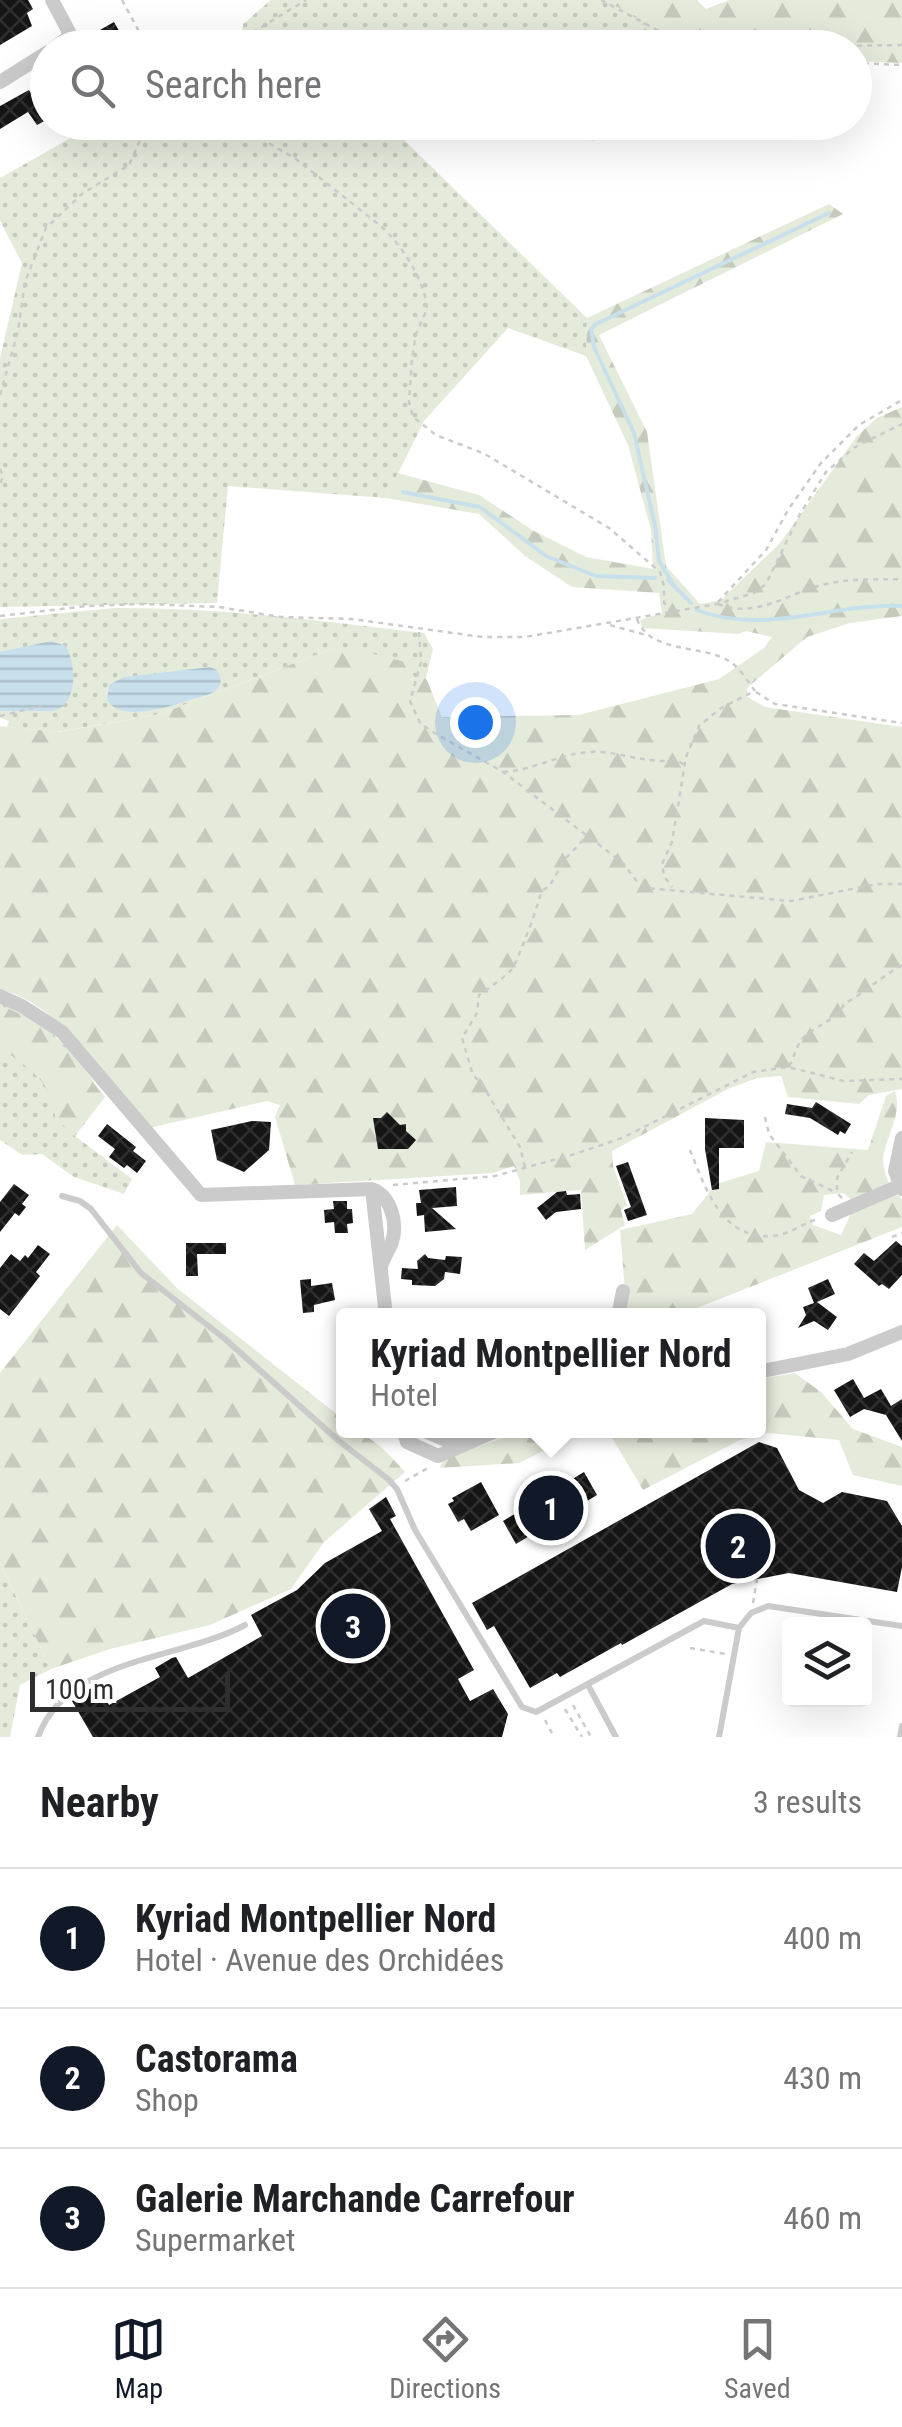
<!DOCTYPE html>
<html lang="en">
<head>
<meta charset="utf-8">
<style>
	body { margin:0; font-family:"Roboto Condensed",sans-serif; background:#f2f2f2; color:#202124 }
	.controls { position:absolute; right:30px; bottom:30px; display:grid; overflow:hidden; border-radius:10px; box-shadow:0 10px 40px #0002 }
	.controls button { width:90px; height:90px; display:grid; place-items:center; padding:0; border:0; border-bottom:2px solid #e0e0e0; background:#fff; color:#202124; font:50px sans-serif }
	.scale { position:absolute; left:30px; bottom:25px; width:200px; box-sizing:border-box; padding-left:10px; border:5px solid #2e2e2e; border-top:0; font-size:28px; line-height:35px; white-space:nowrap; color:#2e2e2e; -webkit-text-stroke:8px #fff; paint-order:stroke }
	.you { position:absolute; left:475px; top:722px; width:35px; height:35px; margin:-25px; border:8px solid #fff; border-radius:50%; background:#1a73e8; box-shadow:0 0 0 15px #1a73e833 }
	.badge { display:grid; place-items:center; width:65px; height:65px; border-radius:50%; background:#111827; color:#fff; font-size:32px; font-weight:700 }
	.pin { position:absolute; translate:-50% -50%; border:5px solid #fff; box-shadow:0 2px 10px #0006 }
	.popup { position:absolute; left:336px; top:1308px; width:430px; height:130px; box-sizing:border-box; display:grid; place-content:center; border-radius:10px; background:#fff; filter:drop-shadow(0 2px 8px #0005); font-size:32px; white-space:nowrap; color:#757577 }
	.popup b { font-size:38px; color:#202124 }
	.popup::after { content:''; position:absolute; left:50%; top:100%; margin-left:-20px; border:20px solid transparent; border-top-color:#fff }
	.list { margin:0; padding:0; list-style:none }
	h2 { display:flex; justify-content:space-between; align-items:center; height:130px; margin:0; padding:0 40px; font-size:42px }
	h2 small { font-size:32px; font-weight:400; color:#757577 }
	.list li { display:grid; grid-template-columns:65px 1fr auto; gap:30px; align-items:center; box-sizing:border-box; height:140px; padding:0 40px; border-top:2px solid #e0e0e0 }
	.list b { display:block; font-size:38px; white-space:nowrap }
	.list p { margin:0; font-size:32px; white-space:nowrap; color:#757577 }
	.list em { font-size:32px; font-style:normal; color:#757577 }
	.icon { flex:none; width:55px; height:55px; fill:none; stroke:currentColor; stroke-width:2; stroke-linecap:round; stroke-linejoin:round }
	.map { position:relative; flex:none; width:902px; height:1737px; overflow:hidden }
	.search { position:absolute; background:#fff; box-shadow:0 10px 40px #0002; left:30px; right:30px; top:30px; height:110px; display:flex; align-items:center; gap:25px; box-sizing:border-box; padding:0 35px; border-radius:55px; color:#757577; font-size:38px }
	.sheet { height:550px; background:#fff }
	nav { display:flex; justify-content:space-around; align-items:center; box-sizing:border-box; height:140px; border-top:2px solid #e0e0e0; background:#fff; font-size:28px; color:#757577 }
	nav a { display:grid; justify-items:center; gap:5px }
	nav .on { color:#111827 }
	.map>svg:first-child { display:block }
	.grass { fill:url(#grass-dots) }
	.forest { fill:url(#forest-firs) }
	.water { fill:url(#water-rules) }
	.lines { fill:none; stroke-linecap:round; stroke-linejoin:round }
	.stream { stroke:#c7e0eb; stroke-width:4 }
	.building { fill:url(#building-cross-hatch) }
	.path { stroke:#cbcbcb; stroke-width:2.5; stroke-dasharray:5 5; stroke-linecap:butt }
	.service { stroke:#cbcbcb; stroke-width:6 }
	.minor { stroke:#cbcbcb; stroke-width:14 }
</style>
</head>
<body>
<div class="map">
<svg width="902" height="1737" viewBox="0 0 902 1737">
	<defs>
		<pattern id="grass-dots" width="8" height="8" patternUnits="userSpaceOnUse" patternTransform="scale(2.5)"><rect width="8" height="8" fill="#e5ebdb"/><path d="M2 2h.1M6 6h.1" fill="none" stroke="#c5cabc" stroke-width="1.8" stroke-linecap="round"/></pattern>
		<pattern id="forest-firs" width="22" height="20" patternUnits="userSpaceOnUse" patternTransform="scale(2.5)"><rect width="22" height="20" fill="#e5ebdb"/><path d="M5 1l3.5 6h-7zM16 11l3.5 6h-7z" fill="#c5cabc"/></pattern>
		<pattern id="water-rules" width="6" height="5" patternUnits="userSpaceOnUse" patternTransform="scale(2.5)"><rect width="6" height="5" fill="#c7e0eb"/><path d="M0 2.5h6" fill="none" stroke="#abc0ca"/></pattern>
		<pattern id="building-cross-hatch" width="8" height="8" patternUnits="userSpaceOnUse" patternTransform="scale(2.5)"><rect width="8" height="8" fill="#151515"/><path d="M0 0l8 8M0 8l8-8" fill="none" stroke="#2f2f2f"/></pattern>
	</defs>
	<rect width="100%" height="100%" fill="#fff"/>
	<path class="grass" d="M271 0H629L724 47H695L651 24 687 47 221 48 242 35 243 24Z
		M97 123H441L405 141 587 318 586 356 508 328 424 421 386 498 228 486 217 603 0 607V358L22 263 0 221V178Z
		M545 123H637L605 130 593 141Z
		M114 608C217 607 321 621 424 633L433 649 426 678H415L340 646 160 714 57 732 7 727 9 721 0 718V619Z
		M0 1001C47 1019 77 1057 105 1097L75 1136 132 1179 124 1194 74 1177 42 1154 22 1155 0 1140Z
		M0 1563 51 1669 20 1685 10 1737H0Z"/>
	<path class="forest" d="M603 0H697L706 9 729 0H902V63L855 61 854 48 733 47 735 43 724 47H626L618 44 636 27 650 23Z
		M829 204 843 214 599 335 647 432 666 566 700 604 721 600 780 543 857 436 877 418 902 407V616L850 623 807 637 748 687 746 696 765 707 902 727V1089L869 1095 859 1104 788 1097 781 1076 757 1078 728 1089 612 1151 613 1166 627 1205 621 1210 625 1225 585 1250 581 1190 520 1195V1181L514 1166 493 1173 295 1185 275 1117 280 1105 267 1101 149 1128C112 1085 59 1001 0 990V726L58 732 160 714 340 646 406 662 415 678H426L442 717 579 715 719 679 764 648 772 637 746 631 739 634 642 628 640 620 662 613 659 593 572 587 525 556 479 514 386 498 398 473 479 495 534 531 586 557 653 569 651 530 628 445 586 356 587 318Z
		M0 1006C44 1019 74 1058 101 1093V1100L74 1136 55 1117C54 1083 26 1065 0 1048Z
		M895 1091C902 1114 889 1130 884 1153 881 1164 886 1176 890 1186L853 1201 843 1193 824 1195 821 1211 810 1216 813 1225 841 1235 852 1211 897 1194 902 1199V1227L697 1308 627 1315 620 1230 692 1214 716 1184 759 1171 766 1142 868 1150 886 1096Z
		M117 1225 178 1289 343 1419 344 1430C369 1431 388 1453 405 1472L324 1542 291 1589 210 1625 110 1649 51 1669 0 1563V1373Z
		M795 1373 821 1392 853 1429 902 1447V1486L853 1475 839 1440 768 1433 740 1440 643 1490 608 1431 758 1430 759 1379Z
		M524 1431H584L519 1463 440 1468 443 1458Z"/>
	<path class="water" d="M51 641 66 646C76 664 79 705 53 711H0V652Z
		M210 667 217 670C224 680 221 689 210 694 183 701 124 727 107 700L109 685 124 677Z"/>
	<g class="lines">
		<path class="stream" d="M403 492 480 507 546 556 596 576 655 578
			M668 580 691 603
			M673 584 659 561 655 526 634 433 594 347 591 329 596 324 829 213
			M697 610C765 636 832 603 902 606"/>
	</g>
	<path class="building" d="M0 0H28L33 9 27 13 32 26 0 45Z
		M114 22 122 36 129 48H100L96 40 103 36 100 30Z
		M29 90 48 119 37 125 28 112 0 129V106Z
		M816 1102 851 1124 845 1134 840 1131 838 1135 810 1118 785 1114 787 1104 812 1108Z
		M387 1112 400 1125 406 1124V1131L416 1140 408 1149H378L373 1118H381Z
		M705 1118 744 1120V1148H719V1189L712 1190 705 1149Z
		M252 1121 271 1122 269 1150 244 1172 217 1160 211 1130Z
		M107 1124 136 1147 133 1151 146 1161 137 1173 127 1165 124 1168 109 1157 115 1149 98 1136Z
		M628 1162 647 1215 628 1221 624 1210 631 1207 616 1166Z
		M14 1184 29 1195 22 1204 26 1207 19 1216 15 1213 0 1232V1202Z
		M456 1187 457 1206 432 1208 456 1229 425 1232 424 1215 417 1216 416 1203H421L419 1190Z
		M566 1191 567 1195 580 1194 581 1209 556 1212 546 1220 537 1208 557 1192Z
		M333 1201H347V1209H352L353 1223 347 1224 348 1233H335L334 1222 325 1223 324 1210 334 1209Z
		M896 1241 902 1246V1275L889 1289 882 1284 879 1286 854 1264 864 1253 874 1261Z
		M186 1243H226V1254H197L198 1276H186Z
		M38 1245 50 1254 36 1272 40 1276 9 1316 0 1309V1268L11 1254 20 1261 25 1255 28 1258Z
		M425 1254 428 1258 445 1260 446 1256 462 1257 460 1274 445 1272 444 1279 435 1286 412 1285V1280L401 1279 402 1268 418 1269 417 1261Z
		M311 1279V1286L332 1283 335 1300 314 1305V1312L303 1313 300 1280Z
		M828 1279 835 1294 817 1302 837 1317 828 1330 814 1321 798 1328 806 1315 803 1307 814 1303 808 1288Z
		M853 1379 864 1398 881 1389 891 1406 902 1399V1441L886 1415 864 1409 850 1417 834 1390Z
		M759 1442 777 1448 799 1490 823 1503 842 1492 887 1501 902 1526V1567L897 1592 789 1573 732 1584 622 1645 621 1643 560 1677 557 1673 530 1688 494 1626 487 1630 472 1603Z
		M584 1472 597 1495 516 1544 503 1521Z
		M481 1482 499 1515 471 1531 464 1519 458 1522 448 1504 454 1501 452 1498Z
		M386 1497 396 1516 390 1519 474 1670 458 1679 470 1701 493 1689 508 1714 502 1737H93L72 1701 78 1696 98 1684 109 1705 160 1677 155 1668 172 1658 176 1657 188 1678 262 1636 251 1615 297 1590 325 1563 382 1531 369 1509Z"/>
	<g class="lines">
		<path class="path" d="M122 0 148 48
			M601 0 691 48
			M788 37 836 46 902 45
			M227 48 306 0
			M728 48 743 42 760 48
			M854 63 902 65
			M248 122 270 144 296 159 382 227C402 246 425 280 427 309L416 334 412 358 409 402 413 417 436 435 485 454 609 528 660 572 664 586V603L671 609
			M0 395 18 331 25 282 46 228 82 194 129 165 148 122
			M0 469 3 476 0 485
			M718 602 766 550 788 510 821 463 859 425 902 400
			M718 604C760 620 790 590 831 583 854 578 878 580 902 579
			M0 616 87 606 144 604 219 607 281 617 352 619 482 637H525L717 604 754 593 766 584 800 514 826 472 855 447 902 424
			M637 619C650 654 701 644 729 661 739 667 748 681 755 691L721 708 699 726 686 757 672 842 662 864 664 876 672 887
			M610 625 646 635
			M419 632 421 662 410 701 420 723 431 731 503 772 623 863 638 883 646 888 791 901 878 884H902
			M756 692 775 704 902 723
			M0 716 41 706
			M503 772C534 770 559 754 589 752 617 750 647 765 677 760L684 765
			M789 1066C795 1057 796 1044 805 1036 818 1024 836 1021 844 1004 864 993 881 977 902 965
			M765 1117 769 1134 801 1176 837 1193
			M690 1150C705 1187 722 1241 773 1236 788 1235 803 1223 818 1219
			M525 1167 520 1147 481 1083 473 1075 462 1038 477 1013 479 995C490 987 503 979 512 969 517 963 540 901 541 892L550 885 566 858 585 838
			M393 1185 495 1176 575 1154 622 1138 753 1072 788 1067 844 1081 902 1079
			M842 1198 837 1193V1178L852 1152
			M892 1237 902 1233
			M405 1481 428 1468
			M753 1603 757 1579
			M690 1648 726 1654
			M573 1705 591 1737
			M565 1709 582 1737
			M545 1720 554 1737"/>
		<path class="service" d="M62 1196 80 1201 91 1209 141 1273 225 1339 339 1441 388 1479 397 1489 415 1530 522 1707 536 1712 704 1621 739 1628
			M588 1685 616 1737
			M38 1737C67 1657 181 1660 245 1625
			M719 1737 739 1628 751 1613 768 1606 902 1626
			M900 1737 902 1726"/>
		<path class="minor" d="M52 0 69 32 67 38 54 48
			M0 82 48 52
			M0 996 22 1006 62 1032 201 1195 372 1189
			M902 1138 895 1171 902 1189
			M372 1189 386 1316
			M372 1189C391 1196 398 1223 392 1242 389 1250 384 1257 381 1266
			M832 1215 899 1186
			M618 1316 623 1291
			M758 1372 848 1354 902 1332
			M403 1430 407 1442 438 1456 498 1430
			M423 1430 448 1441 463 1440"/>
	</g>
</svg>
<div class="controls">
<button><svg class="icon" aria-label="layers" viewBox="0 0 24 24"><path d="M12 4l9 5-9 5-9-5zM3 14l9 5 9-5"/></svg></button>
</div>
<div class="scale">100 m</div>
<div class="you"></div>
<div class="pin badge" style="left:551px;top:1508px">1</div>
<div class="popup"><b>Kyriad Montpellier Nord</b>Hotel</div>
<div class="pin badge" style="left:738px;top:1546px">2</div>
<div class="pin badge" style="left:353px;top:1626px">3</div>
<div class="search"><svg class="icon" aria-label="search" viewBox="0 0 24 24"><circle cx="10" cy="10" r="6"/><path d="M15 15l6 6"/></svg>Search here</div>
</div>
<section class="sheet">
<h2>Nearby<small>3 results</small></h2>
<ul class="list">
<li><span class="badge">1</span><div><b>Kyriad Montpellier Nord</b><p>Hotel · Avenue des Orchidées</p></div><em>400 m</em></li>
<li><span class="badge">2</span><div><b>Castorama</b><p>Shop</p></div><em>430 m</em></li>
<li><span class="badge">3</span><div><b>Galerie Marchande Carrefour</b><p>Supermarket</p></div><em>460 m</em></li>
</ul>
</section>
<nav>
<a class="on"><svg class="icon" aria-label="map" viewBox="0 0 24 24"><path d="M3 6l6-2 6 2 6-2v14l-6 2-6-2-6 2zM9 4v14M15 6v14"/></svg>Map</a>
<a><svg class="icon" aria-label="directions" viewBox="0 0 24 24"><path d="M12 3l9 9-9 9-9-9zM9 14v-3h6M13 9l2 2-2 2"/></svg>Directions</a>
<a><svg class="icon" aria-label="saved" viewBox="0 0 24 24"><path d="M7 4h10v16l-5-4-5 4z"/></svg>Saved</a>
</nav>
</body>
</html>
